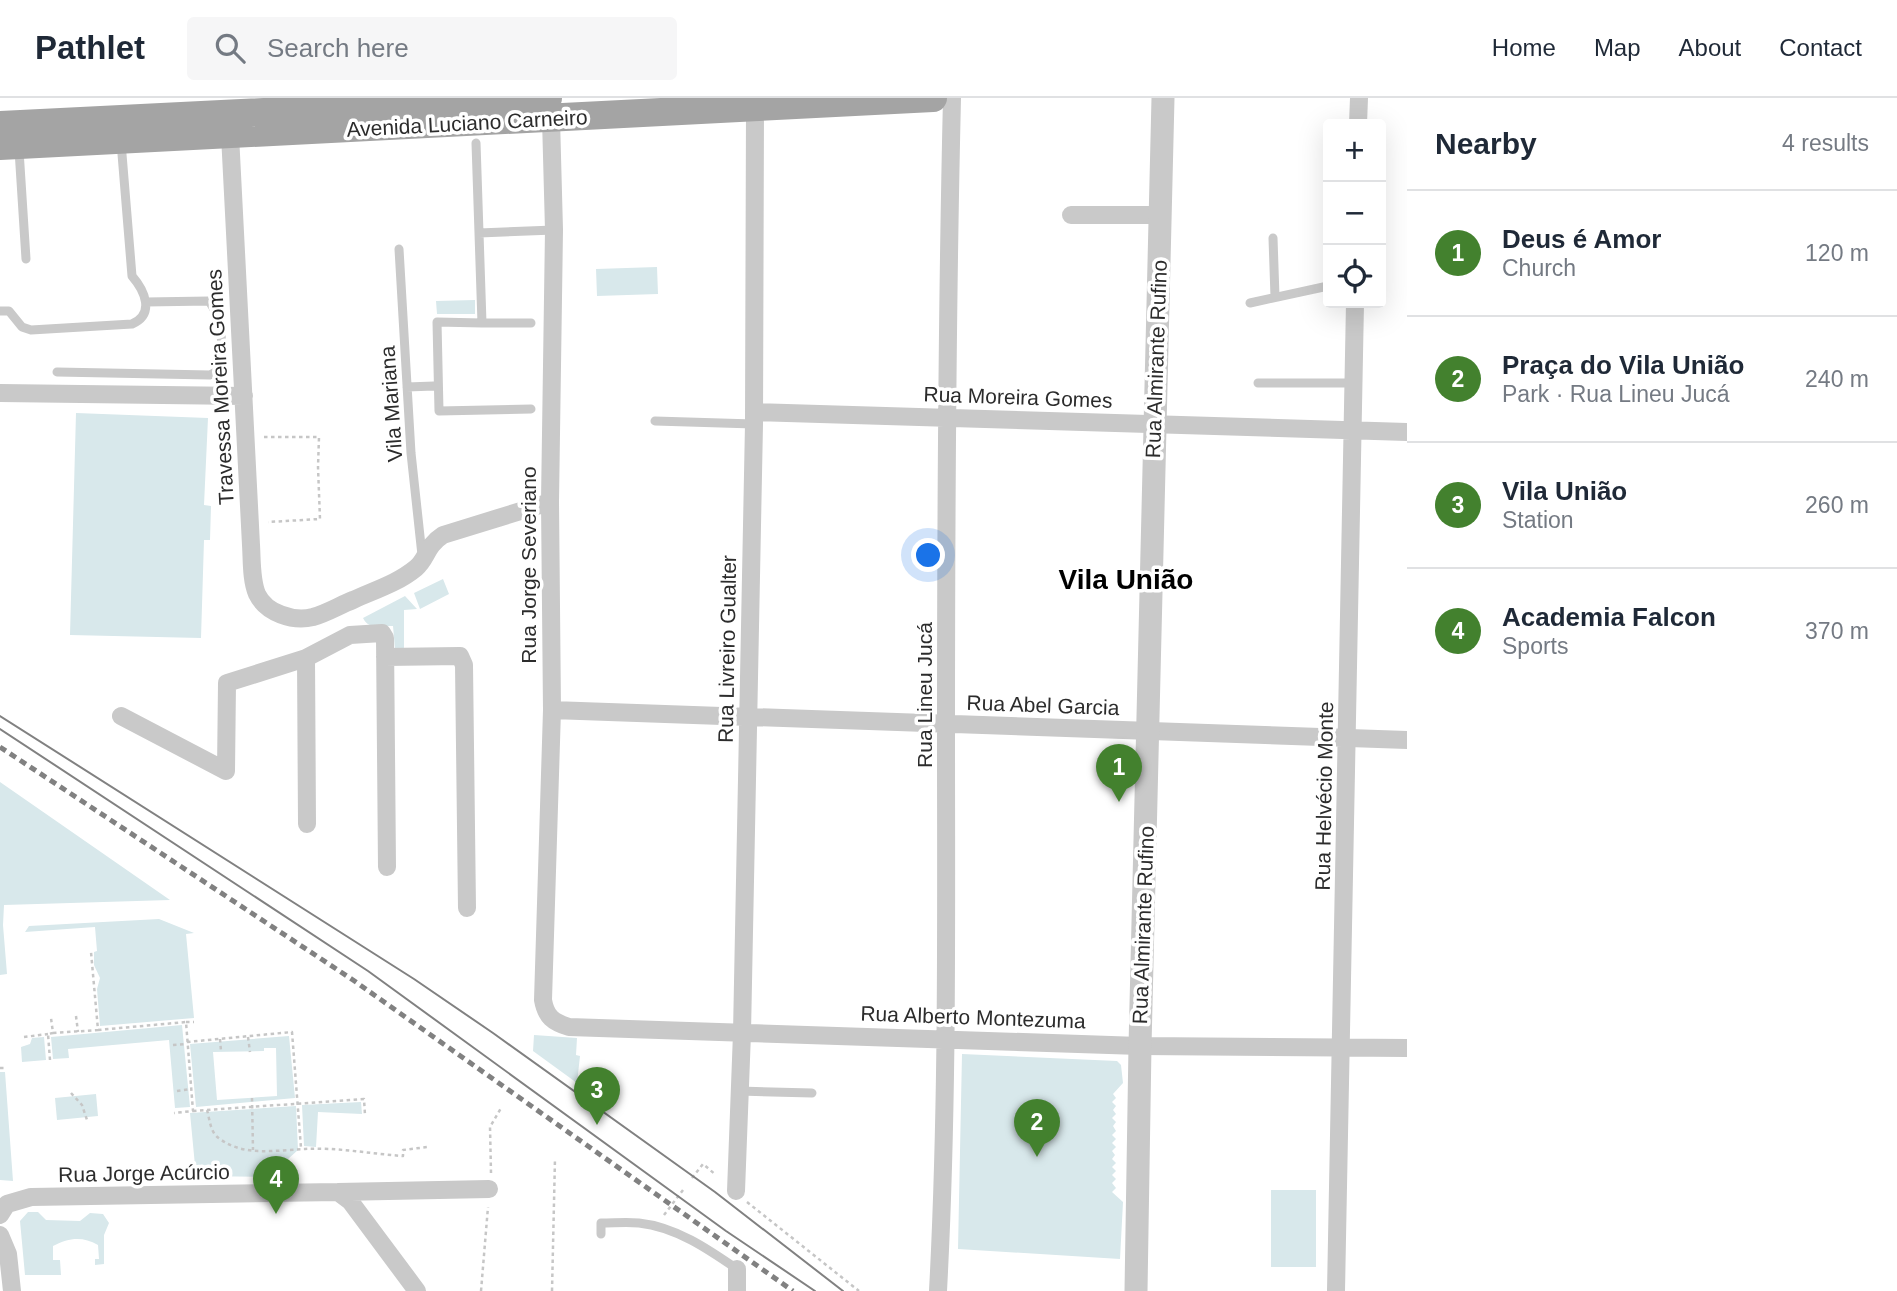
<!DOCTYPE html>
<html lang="en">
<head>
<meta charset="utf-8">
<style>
	body { margin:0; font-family:Arial,sans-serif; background:#f6f6f7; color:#1f2937 }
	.controls { position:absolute; right:21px; top:21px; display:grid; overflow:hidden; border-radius:7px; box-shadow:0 7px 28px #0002 }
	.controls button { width:63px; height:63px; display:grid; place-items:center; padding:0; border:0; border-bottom:2px solid #e0e1e3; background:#fff; color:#1f2937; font:35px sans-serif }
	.you { position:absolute; left:929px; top:458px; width:24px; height:24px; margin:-18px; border:5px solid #fff; border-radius:50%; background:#1a73e8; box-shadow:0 0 0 10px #1a73e833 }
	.badge { display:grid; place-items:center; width:46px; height:46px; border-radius:50%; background:#43812e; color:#fff; font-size:23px; font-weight:700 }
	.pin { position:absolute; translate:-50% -58px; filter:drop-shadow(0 2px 4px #0008) }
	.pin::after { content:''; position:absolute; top:37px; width:24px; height:21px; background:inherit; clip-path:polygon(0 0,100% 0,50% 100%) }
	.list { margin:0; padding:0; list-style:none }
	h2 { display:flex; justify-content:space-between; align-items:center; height:91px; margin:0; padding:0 28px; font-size:30px }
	h2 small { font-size:23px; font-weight:400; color:#747a83 }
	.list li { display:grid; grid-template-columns:46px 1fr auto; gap:21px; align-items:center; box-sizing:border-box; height:126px; padding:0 28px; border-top:2px solid #e0e1e3 }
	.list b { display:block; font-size:26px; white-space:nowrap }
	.list p { margin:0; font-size:23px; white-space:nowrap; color:#747a83 }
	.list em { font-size:23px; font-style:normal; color:#747a83 }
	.icon { flex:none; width:38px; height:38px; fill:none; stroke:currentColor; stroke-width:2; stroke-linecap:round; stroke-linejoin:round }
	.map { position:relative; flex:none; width:1407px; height:1193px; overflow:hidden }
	header { display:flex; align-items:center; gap:42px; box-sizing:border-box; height:98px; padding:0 35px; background:#fff; border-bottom:2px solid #e0e1e3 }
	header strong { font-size:33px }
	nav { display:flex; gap:38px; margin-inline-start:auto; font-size:24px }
	.search { width:490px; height:63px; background:#f6f6f7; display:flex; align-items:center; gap:18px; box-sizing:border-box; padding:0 24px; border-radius:7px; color:#747a83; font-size:26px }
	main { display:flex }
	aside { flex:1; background:#fff }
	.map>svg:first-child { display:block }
	.green { fill:#d8e8eb; fill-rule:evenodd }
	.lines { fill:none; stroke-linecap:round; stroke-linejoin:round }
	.path { stroke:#c6c6c6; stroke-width:2.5; stroke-dasharray:3.5 3.5; stroke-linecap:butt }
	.service { stroke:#c9c9c9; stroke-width:9 }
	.minor { stroke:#c9c9c9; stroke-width:18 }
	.tertiary { stroke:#c9c9c9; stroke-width:23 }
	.primary { stroke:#a4a4a4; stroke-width:28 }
	.tram { stroke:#818181; stroke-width:2 }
	.rail { stroke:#818181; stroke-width:5; stroke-dasharray:7 5; stroke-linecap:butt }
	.labels { text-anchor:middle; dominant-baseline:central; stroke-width:7; stroke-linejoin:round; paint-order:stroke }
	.street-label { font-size:21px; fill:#2c2c2c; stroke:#fff }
	.district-label { font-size:28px; font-weight:bold; fill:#000; stroke:#fff }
</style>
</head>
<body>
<header>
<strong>Pathlet</strong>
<div class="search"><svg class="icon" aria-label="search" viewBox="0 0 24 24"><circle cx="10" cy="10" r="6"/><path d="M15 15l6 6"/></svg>Search here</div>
<nav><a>Home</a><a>Map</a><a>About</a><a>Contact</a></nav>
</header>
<main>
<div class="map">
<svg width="1407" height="1193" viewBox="0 0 1407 1193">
	<rect width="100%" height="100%" fill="#fff"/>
	<path class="green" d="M657 169 658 196 597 198 596 171Z
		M475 202V216H437L436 203Z
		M76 315 208 320 204 407 211 408 210 442H204L201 540 70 537Z
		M443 481 449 496 420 511 414 495Z
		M405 498 417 511 404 512V551H395L393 528C381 528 369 532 363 520Z
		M0 684 170 802 4 807 3 827 7 876 0 877Z
		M159 821 194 835 186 836 194 920 100 928 97 891 100 880 94 867V854L97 853 95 829 25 834 29 828Z
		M182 927 190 1009 175 1010 169 942 68 951 69 960 53 961 51 939Z
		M534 937 577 940 576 957 580 958 577 985 533 953Z
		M289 938 295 1000 196 1009 190 946ZM264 950H276L277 998 217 1002 213 954 264 953Z
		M44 939 46 962 22 964 21 949 30 946 32 940Z
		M962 956 1117 963 1121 967 1123 985 1113 996 1116 1000 1112 1004 1116 1008 1113 1012 1116 1016 1112 1020 1116 1024 1113 1028 1116 1033 1112 1037 1116 1041 1112 1045 1116 1049 1112 1053 1115 1057 1112 1061 1116 1065 1112 1069 1116 1073 1112 1077 1116 1081 1112 1085 1116 1090 1112 1094 1123 1104 1120 1161 958 1151Z
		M0 974H5L13 1083 0 1082Z
		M96 996 98 1018 57 1022 55 1000Z
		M361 1004 362 1016 318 1014 316 1049 304 1048 302 1007Z
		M296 1008 298 1052 288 1061V1079L196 1078 190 1015Z
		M1271 1092H1316V1169H1271Z
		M28 1114H38L46 1122 80 1123 90 1115 103 1116 109 1125 104 1137V1166L95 1167V1161H99L98 1147C82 1138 69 1140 53 1148V1162H60L61 1177H25L20 1123Z"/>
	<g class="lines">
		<path class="path" d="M264 339H319L318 369 320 421 268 424
			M76 918 78 934
			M186 924H194
			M98 932 186 924 193 1013 174 1015
			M53 935 98 932 91 854
			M24 939 48 936
			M248 939 250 954
			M220 941 221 953
			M187 944 292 934 301 1050
			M173 947 187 946
			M50 962 48 936 53 935 51 920
			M0 970H4
			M579 981 581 986
			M177 993 191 991
			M71 995 82 1007 87 1022
			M252 1000 253 1052
			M207 1012C210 1022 210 1035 220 1041 244 1059 277 1052 305 1051 336 1049 372 1056 403 1058V1052L427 1049
			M193 1013 364 1001 365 1017
			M491 1075 490 1029 501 1010
			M692 1080 703 1066 716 1077
			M747 1104 859 1193
			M664 1117 683 1092
			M481 1193 488 1109
			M552 1193 555 1060"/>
		<path class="service" d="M476 45 479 135 554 132
			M19 52 26 161
			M479 135 482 225H531
			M1273 140 1275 199
			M399 151 411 355 422 457
			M1250 205 1328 188
			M0 213H9L22 229 31 232 132 226C155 216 145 193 132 178L121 44
			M482 225 437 224 439 313 531 311
			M57 274 210 277 220 271 222 267C222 244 223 223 209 203L146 204
			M1258 285H1353
			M407 289 434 288
			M655 323 754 326
			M739 993 812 995
			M601 1136V1125C614 1125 627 1124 639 1125 676 1129 708 1151 737 1171"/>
		<path class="minor" d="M551 21 554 132 550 404 552 612 543 902C546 919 553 924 569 929L1140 948 1407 950
			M1358 26 1359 0
			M230 37 251 447C252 462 251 482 257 496 266 515 293 524 313 519 327 515 340 507 353 502 375 492 398 485 416 470 427 461 426 448 443 437L550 404
			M1071 117H1160
			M0 295 244 298
			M755 314 1407 334
			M385 559 460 558 464 567 467 810
			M552 612 1407 642
			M121 618 226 673 227 585 306 560
			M307 726 306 560 350 537 382 535 385 540 387 769
			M736 1093 742 935 754 326 755 10
			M338 1094 489 1091
			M0 1117 7 1106 31 1099 338 1094 350 1103 417 1193
			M0 1137 8 1156 12 1193
			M737 1193V1171
			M938 1193C948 1005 946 818 946 630 946 420 947 210 952 0
			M1336 1193 1355 205"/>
		<path class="tertiary" d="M1136 1193 1140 948 1163 0"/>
		<path class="primary" d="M0 27 548 0
			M0 48 933 0"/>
		<path class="tram" d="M0 618 414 881 493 935 715 1094 843 1193
			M0 631 368 873 726 1133 815 1193"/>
		<path class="rail" d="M0 649 353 882 793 1193"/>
	</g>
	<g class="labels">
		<g class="street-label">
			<text transform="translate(467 25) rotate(-3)">Avenida Luciano Carneiro</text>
			<text transform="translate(1156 261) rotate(-88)">Rua Almirante Rufino</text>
			<text transform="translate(220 289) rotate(-93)">Travessa Moreira Gomes</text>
			<text transform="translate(1018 299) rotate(2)">Rua Moreira Gomes</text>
			<text transform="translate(391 306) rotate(-94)">Vila Mariana</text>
			<text transform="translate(528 467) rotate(-90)">Rua Jorge Severiano</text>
			<text transform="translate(727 551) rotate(-89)">Rua Livreiro Gualter</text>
			<text transform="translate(924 597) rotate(-90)">Rua Lineu Jucá</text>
			<text transform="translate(1043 607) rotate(2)">Rua Abel Garcia</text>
			<text transform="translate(1324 698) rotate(-89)">Rua Helvécio Monte</text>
			<text transform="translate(1143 827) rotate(-88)">Rua Almirante Rufino</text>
			<text transform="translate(973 919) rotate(2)">Rua Alberto Montezuma</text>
			<text transform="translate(144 1075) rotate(-1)">Rua Jorge Acúrcio</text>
		</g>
		<g class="district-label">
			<text x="1126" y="481">Vila União</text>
		</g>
	</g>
</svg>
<div class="controls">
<button>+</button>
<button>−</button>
<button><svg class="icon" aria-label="locate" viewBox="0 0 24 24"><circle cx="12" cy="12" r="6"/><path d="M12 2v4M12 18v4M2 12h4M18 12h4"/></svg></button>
</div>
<div class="you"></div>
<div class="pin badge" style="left:1119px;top:704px">1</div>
<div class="pin badge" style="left:1037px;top:1059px">2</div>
<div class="pin badge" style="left:597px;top:1027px">3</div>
<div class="pin badge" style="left:276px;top:1116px">4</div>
</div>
<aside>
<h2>Nearby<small>4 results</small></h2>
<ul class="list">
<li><span class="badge">1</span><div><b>Deus é Amor</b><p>Church</p></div><em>120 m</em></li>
<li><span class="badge">2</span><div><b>Praça do Vila União</b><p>Park · Rua Lineu Jucá</p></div><em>240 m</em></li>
<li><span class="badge">3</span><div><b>Vila União</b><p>Station</p></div><em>260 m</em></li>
<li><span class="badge">4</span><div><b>Academia Falcon</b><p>Sports</p></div><em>370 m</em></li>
</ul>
</aside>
</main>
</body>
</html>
